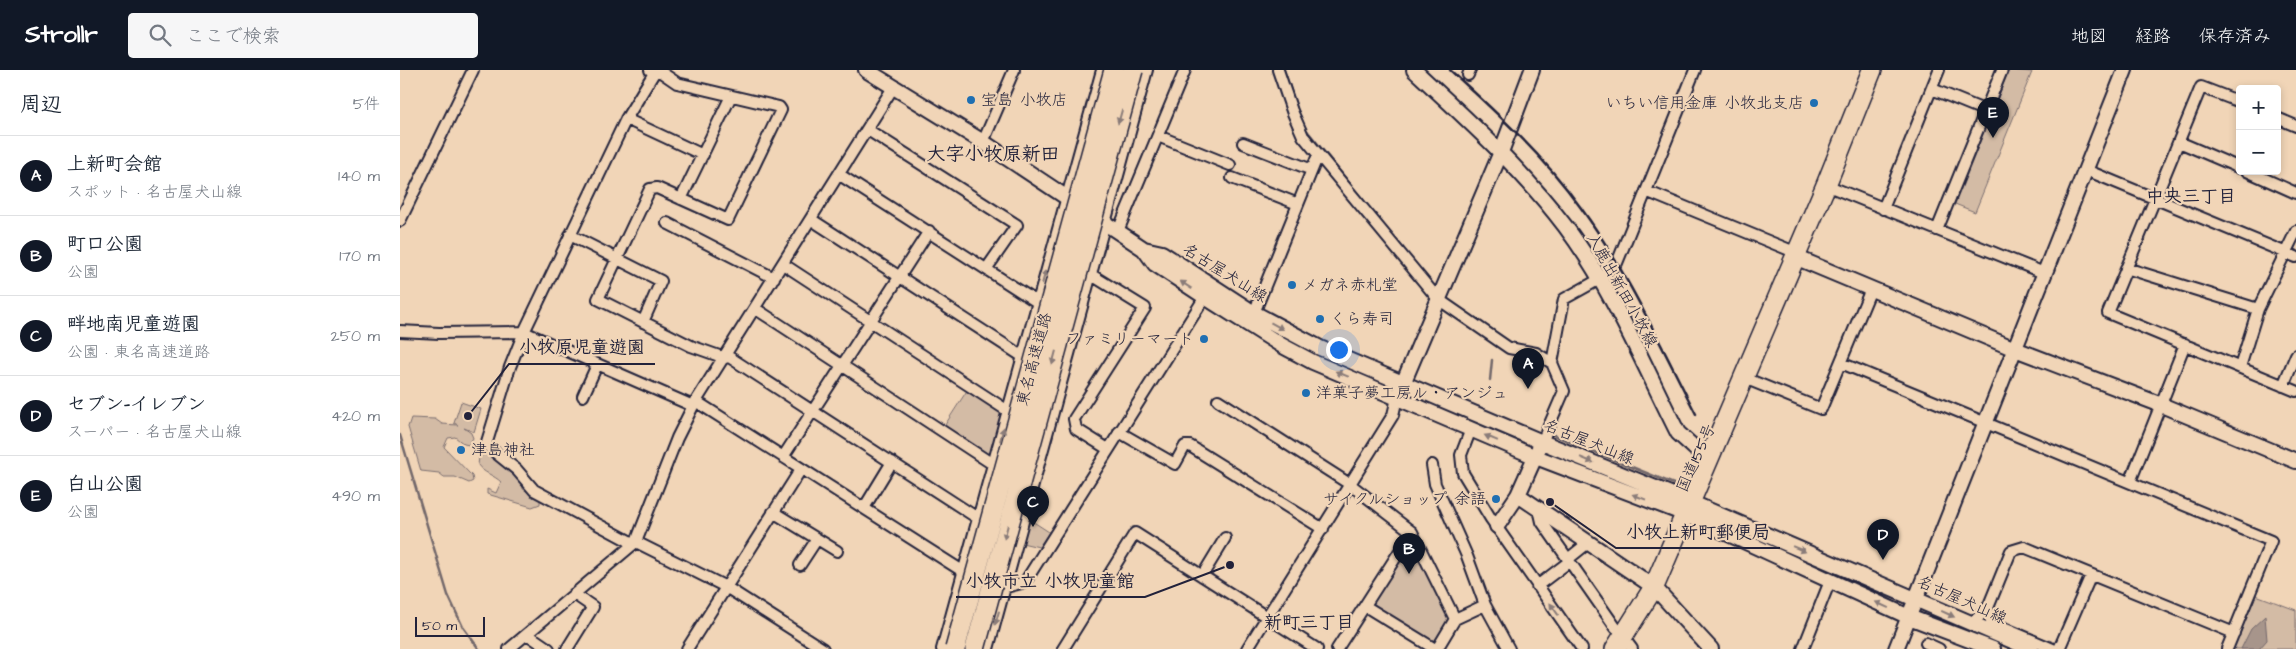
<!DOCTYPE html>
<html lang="ja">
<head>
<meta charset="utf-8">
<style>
	body { margin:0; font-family:"Architects Daughter","Klee One",sans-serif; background:#f6f6f7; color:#1f2937 }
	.controls { position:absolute; right:15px; top:15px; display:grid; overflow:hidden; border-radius:5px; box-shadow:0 2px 8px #0003 }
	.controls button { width:45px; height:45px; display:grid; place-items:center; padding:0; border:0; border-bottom:1px solid #e0e1e3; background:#fff; color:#1f2937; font:25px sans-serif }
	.scale { position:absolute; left:15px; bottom:12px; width:70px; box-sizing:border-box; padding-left:5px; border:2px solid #22223b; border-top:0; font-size:14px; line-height:18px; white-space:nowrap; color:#22223b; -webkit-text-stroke:4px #f1d5b7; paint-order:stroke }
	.you { position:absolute; left:938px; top:279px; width:18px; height:18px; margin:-12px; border:4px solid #fff; border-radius:50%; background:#1a73e8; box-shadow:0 0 0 8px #1a73e833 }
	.badge { display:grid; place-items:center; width:32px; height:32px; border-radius:50%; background:#111827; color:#fff; font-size:16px; font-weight:700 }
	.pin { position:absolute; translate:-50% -41px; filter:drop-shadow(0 1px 2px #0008) }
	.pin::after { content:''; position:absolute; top:26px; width:18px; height:15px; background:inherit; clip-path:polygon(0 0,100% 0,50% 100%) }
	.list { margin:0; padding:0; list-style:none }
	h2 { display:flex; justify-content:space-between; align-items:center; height:65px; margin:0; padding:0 20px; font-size:21px }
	h2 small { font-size:16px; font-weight:400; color:#747a83 }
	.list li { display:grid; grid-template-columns:32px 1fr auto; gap:15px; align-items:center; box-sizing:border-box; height:80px; padding:0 20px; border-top:1px solid #e0e1e3 }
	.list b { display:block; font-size:19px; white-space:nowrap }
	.list p { margin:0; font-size:16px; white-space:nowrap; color:#747a83 }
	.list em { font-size:16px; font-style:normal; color:#747a83 }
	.icon { flex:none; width:28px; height:28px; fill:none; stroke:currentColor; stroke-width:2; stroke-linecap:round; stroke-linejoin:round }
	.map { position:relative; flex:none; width:1896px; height:579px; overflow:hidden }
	header { display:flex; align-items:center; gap:30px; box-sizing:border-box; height:70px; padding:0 25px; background:#111827; color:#fff }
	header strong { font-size:24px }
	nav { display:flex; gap:28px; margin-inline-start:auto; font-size:18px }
	.search { width:350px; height:45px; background:#f6f6f7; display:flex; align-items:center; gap:12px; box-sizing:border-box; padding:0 18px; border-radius:5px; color:#747a83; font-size:19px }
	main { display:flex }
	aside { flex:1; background:#fff }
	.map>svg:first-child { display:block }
	.green { fill:#d3bba5; stroke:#7a6e70 }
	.water { fill:#a7958b; stroke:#72676b }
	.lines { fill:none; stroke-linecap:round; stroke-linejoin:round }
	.stream { stroke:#72676b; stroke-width:2.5 }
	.street-casing { stroke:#22223b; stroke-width:14 }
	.secondary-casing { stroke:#22223b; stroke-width:18 }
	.highway-casing { stroke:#22223b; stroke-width:22 }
	.street { stroke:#f1d5b7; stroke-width:10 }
	.secondary { stroke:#f1d5b7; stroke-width:14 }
	.highway { stroke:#f1d5b7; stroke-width:19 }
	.rail { stroke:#22223b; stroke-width:2.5 }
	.highway-bridge-casing { stroke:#22223b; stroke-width:22; stroke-linecap:butt }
	.highway-bridge { stroke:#f1d5b7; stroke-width:19 }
	.oneway { fill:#8a7c79 }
	.poi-dot { fill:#1f6fb2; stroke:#f1d5b7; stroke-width:2 }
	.labels { text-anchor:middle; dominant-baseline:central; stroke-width:4.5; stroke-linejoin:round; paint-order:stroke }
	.poi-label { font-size:16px; fill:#22223b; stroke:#f1d5b7; text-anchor:start }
	.street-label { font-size:16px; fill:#22223b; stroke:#f1d5b7 }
	.neighbourhood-label { font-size:18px; font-weight:bold; fill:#22223b; stroke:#f1d5b7 }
	.quarter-label { font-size:19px; font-weight:bold; fill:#22223b; stroke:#f1d5b7 }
	.leader { fill:none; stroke:#22223b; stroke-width:2 }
	.callout-dot { fill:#22223b; stroke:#f1d5b7; stroke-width:2 }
	.callout-label { font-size:18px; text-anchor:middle; font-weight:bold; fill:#22223b; stroke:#f1d5b7; stroke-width:4.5; stroke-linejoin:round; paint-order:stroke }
</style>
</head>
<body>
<header>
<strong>Strollr</strong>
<div class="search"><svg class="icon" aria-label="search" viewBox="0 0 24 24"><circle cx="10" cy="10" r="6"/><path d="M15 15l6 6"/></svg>ここで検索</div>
<nav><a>地図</a><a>経路</a><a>保存済み</a></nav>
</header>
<main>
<aside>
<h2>周辺<small>5件</small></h2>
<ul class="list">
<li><span class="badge">A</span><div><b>上新町会館</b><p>スポット · 名古屋犬山線</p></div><em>140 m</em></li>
<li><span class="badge">B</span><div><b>町口公園</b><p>公園</p></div><em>170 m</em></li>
<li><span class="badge">C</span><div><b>畔地南児童遊園</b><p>公園 · 東名高速道路</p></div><em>250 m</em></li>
<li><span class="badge">D</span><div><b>セブン-イレブン</b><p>スーパー · 名古屋犬山線</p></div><em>420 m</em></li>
<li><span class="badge">E</span><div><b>白山公園</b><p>公園</p></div><em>490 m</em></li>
</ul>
</aside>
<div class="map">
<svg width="1896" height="579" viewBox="0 0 1896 579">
	<rect width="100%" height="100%" fill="#f1d5b7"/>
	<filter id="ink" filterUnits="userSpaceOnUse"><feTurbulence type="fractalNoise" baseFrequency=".02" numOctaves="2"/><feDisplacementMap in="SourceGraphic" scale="10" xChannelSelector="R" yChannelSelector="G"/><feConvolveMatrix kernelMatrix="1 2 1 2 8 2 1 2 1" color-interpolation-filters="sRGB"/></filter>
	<g filter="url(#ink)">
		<path class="green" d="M1609 0 1632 2 1575 142 1555 134Z
			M568 319 602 341 590 388 543 358Z
			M61 332 81 339 74 362 64 358 71 363 73 368 69 375 64 374 55 367 48 368 44 377 72 406 73 411 69 413 55 407H44L39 403 21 401 8 357 11 348 35 349 42 354 58 355 54 353Z
			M87 383 95 386 122 409 123 419 140 428V434L132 437 87 424V419L96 423 101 412C94 405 83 403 78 395L79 387Z
			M632 428 642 434 632 451 649 462 639 477 622 473Z
			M1009 474 1014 475 1049 549C1048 557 1039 571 1032 574L973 538 972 533Z
			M1856 525 1896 540V579H1833Z"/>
		<path class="water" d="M1865 546 1867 570 1859 579H1841L1851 559Z"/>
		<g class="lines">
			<path class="stream" d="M884 0 900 48
				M905 58 964 131
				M1090 310 1092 290
				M1151 364 1276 415
				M0 365 48 525 63 557 79 579"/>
			<g class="street-casing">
				<path id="street" d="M250 0 254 3 226 49 124 262 110 297 86 375 117 400 134 420 229 471 236 472 326 517 423 579
					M258 0 277 13 379 37 381 40 328 150 257 118 250 119 198 229 291 276 325 288
					M878 0 892 41 903 66 1038 229 1109 278 1136 283 1152 293
					M1068 5 1070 0
					M1532 19 1586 41
					M1840 32 1801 17 1708 243 1896 321
					M1877 48 1896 56
					M226 49 303 85
					M468 60 617 155 587 198
					M758 66 830 95
					M583 72 614 0
					M1779 72 1840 98
					M843 73 912 100
					M1686 100 1896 187
					M1847 101 1896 123
					M440 105 637 232
					M832 108 898 134
					M1426 115 1644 203
					M1246 121 1397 183
					M281 129 331 26
					M1483 139 1539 0
					M412 150 622 286
					M0 151 73 0
					M267 153 374 208
					M1537 160 1602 0
					M718 161 785 0
					M170 165 261 211 243 252
					M383 194 608 341
					M1726 198 1858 239
					M690 204 745 238 674 349 676 359 708 379
					M356 239 594 395
					M854 243 918 85
					M0 261 39 263 124 262 293 336
					M326 285 579 449
					M1441 293 1871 471 1827 579
					M1840 297 1858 239 1896 161
					M1342 307 1421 339 1471 219
					M1883 316 1896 285
					M183 326 197 295
					M818 330 951 415 1012 462 1055 549 1037 579
					M297 332 564 502 606 517 625 512 805 227
					M1071 359 1061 385 1063 403 1091 449 1182 579
					M719 362 775 394 785 376H790L923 459
					M1142 372 1164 321 1152 293 1164 229 1200 209 1217 193 1295 0
					M383 387 529 161
					M1032 395 1035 414 1067 486 1085 535
					M1730 412 1785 274
					M464 438 492 392
					M1139 439 1142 452 1216 558
					M373 442 437 481
					M1168 489 1188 473
					M400 495 417 469
					M802 506 825 468
					M1137 516 1170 491
					M965 536 1035 579
					M1587 540 1592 553 1653 579
					M1055 549 1085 535 1109 579
					M1570 554 1587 540 1611 481 1624 477 1834 563
					M127 564 149 579
					M1223 567 1232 579
					M1526 573 1539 579
					M109 579 236 472 277 368 293 336 494 16
					M167 579 193 537 174 524
					M287 579 401 399
					M542 579 702 0
					M588 579 747 0
					M663 579 735 463 917 579
					M847 579 993 345 997 328
					M937 579 1012 462
					M1403 579 1430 511
					M1659 579 1691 505"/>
			</g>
			<g class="secondary-casing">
				<path id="secondary" d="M466 0 583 72 744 179 762 183 854 243 920 278 1142 372 1290 432 1631 579
					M1014 0C1067 49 1121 98 1165 156 1212 218 1243 294 1278 363L1299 382
					M744 179 755 194 805 227 881 275 913 292 1136 387 1285 444 1509 547 1593 579
					M1395 187 1615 279 1759 334 1896 391
					M999 323 1101 82 1132 0
					M1118 425 1254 517 1311 579
					M1097 456 1118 425 1139 378
					M1496 579 1725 0"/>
			</g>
			<g class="highway-casing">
				<path id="highway" d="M1215 579 1254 517 1426 115 1472 0"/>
			</g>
			<use href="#street" class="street"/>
			<use href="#secondary" class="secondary"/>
			<use href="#highway" class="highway"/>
			<path class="rail" d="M1050 0C1097 43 1144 86 1181 138 1227 201 1260 274 1296 344"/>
			<g class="highway-bridge-casing">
				<path id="highway-bridge" d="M555 579 714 0
					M575 579 733 0"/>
			</g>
			<use href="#highway-bridge" class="highway-bridge"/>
		</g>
		<defs><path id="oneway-solid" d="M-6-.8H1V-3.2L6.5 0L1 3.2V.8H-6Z" transform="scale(1.25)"/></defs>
		<g class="oneway">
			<use href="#oneway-solid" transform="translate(720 47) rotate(106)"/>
			<use href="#oneway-solid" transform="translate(644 207) rotate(-75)"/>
			<use href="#oneway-solid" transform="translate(786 215) rotate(-146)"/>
			<use href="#oneway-solid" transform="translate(877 256) rotate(29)"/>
			<use href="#oneway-solid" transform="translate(654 288) rotate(105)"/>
			<use href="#oneway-solid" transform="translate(942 304) rotate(-157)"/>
			<use href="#oneway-solid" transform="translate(602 364) rotate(-75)"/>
			<use href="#oneway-solid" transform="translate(1091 368) rotate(-157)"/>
			<use href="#oneway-solid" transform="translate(1187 390) rotate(22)"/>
			<use href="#oneway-solid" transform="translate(1239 427) rotate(-159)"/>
			<use href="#oneway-solid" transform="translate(606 462) rotate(105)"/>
			<use href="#oneway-solid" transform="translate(1399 479) rotate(23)"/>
			<use href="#oneway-solid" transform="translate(1482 535) rotate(-155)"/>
			<use href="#oneway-solid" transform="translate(1154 539) rotate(-125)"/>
			<use href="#oneway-solid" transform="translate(1548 544) rotate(25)"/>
			<use href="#oneway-solid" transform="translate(597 548) rotate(106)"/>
		</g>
	</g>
	<g class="poi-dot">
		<circle cx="571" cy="30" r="5"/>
		<circle cx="1414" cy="33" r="5"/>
		<circle cx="892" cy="215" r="5"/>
		<circle cx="920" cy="249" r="5"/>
		<circle cx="804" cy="269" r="5"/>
		<circle cx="906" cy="323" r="5"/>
		<circle cx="61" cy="380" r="5"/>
		<circle cx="1096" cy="429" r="5"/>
	</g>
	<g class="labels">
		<g class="poi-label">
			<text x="581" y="30">宝島 小牧店</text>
			<text x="1404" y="33" text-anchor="end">いちい信用金庫 小牧北支店</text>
			<text x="902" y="215">メガネ赤札堂</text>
			<text x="930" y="249">くら寿司</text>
			<text x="794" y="269" text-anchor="end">ファミリーマート</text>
			<text x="916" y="323">洋菓子夢工房ル・アンジュ</text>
			<text x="71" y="380">津島神社</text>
			<text x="1086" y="429" text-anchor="end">サイクルショップ 余語</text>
		</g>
		<g class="street-label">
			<text transform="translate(825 203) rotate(32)">名古屋犬山線</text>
			<text transform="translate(1222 220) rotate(61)">入鹿出新田小牧線</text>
			<text transform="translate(634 289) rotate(-75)">東名高速道路</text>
			<text transform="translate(1189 372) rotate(22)">名古屋犬山線</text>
			<text transform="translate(1296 388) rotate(-66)">国道155号</text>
			<text transform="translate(1562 530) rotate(24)">名古屋犬山線</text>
		</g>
		<g class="neighbourhood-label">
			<text x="1791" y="126">中央三丁目</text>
			<text x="909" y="552">新町三丁目</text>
		</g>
		<g class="quarter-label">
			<text x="593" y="84">大字小牧原新田</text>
		</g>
	</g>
	<path class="leader" d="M68 346L109 294H255M1150 432L1216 478H1380M830 495L745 527H556"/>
	<g class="callout-dot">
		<circle cx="68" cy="346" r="5"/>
		<circle cx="1150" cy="432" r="5"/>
		<circle cx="830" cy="495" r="5"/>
	</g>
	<g class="callout-label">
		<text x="182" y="283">小牧原児童遊園</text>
		<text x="1298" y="468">小牧上新町郵便局</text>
		<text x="650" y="517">小牧市立 小牧児童館</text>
	</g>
</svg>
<div class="controls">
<button>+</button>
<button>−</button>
</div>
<div class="scale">50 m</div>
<div class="you"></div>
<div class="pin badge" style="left:1128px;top:319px">A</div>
<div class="pin badge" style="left:1009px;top:504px">B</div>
<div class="pin badge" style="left:633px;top:457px">C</div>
<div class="pin badge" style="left:1483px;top:490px">D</div>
<div class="pin badge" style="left:1593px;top:68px">E</div>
</div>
</main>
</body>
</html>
